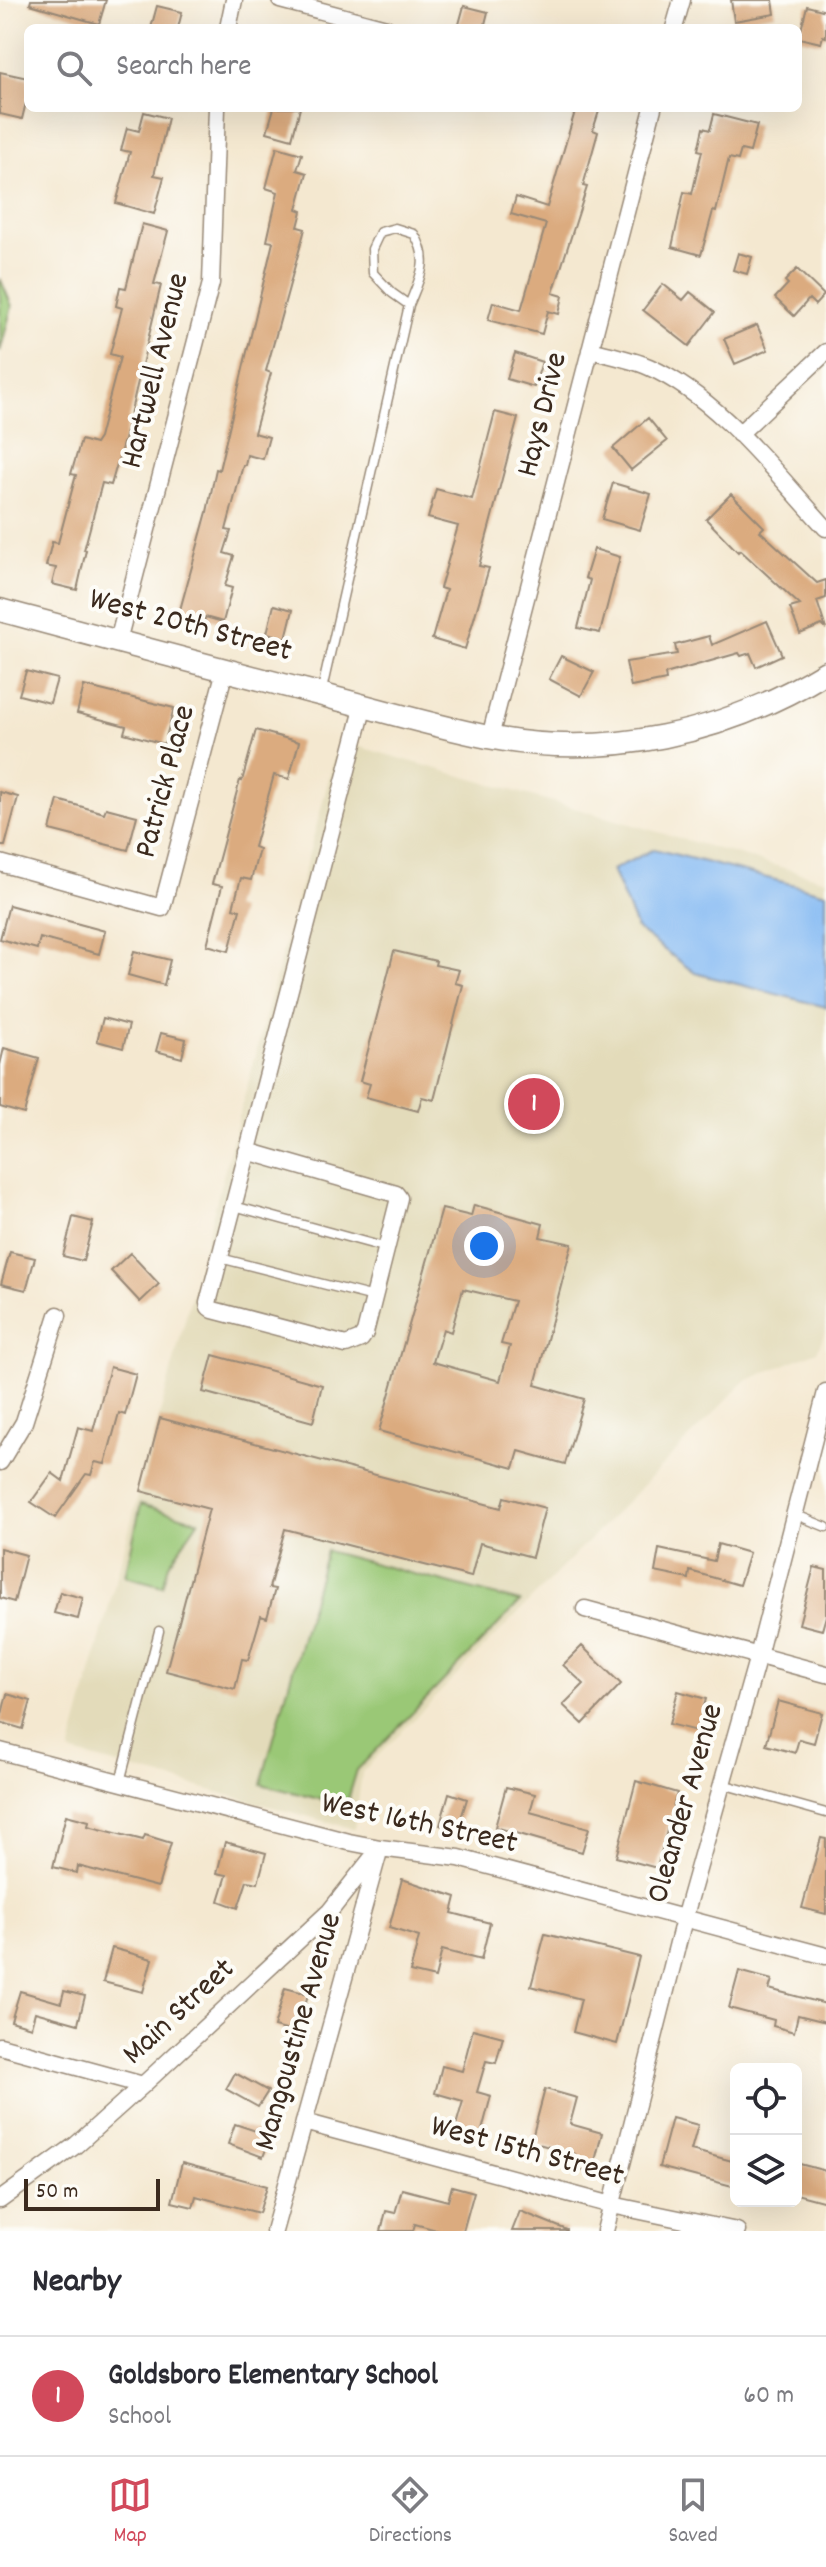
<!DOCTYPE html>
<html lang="en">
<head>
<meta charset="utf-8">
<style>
	body { margin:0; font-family:Dekko,sans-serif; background:#f2f2f3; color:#2b2b33 }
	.controls { position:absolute; right:24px; bottom:24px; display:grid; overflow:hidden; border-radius:12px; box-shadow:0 8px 32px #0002 }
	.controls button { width:72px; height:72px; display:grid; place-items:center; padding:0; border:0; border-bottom:2px solid #e1e1e2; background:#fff; color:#2b2b33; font:40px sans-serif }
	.scale { position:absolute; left:24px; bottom:20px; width:136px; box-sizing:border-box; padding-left:8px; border:4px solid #3b2a1e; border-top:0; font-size:22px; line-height:28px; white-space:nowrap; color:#3b2a1e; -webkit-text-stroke:6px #fdfcf7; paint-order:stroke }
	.you { position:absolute; left:484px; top:1246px; width:28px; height:28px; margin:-20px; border:6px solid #fff; border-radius:50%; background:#1a73e8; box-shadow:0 0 0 12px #1a73e833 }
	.badge { display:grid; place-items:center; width:52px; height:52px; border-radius:50%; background:#d1495b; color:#fff; font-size:26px; font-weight:700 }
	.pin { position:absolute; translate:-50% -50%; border:4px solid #fff; box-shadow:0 2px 8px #0006 }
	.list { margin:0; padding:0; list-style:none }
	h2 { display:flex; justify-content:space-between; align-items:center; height:104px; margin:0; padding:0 32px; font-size:34px }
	h2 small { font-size:26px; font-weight:400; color:#7c7c81 }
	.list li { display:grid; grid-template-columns:52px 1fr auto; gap:24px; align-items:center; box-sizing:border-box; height:120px; padding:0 32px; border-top:2px solid #e1e1e2 }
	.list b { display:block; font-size:30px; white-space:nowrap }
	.list p { margin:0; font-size:26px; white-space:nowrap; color:#7c7c81 }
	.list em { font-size:26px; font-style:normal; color:#7c7c81 }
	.icon { flex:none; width:44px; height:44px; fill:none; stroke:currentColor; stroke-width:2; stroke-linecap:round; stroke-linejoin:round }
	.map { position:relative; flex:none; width:826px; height:2231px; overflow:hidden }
	.search { position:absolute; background:#fff; box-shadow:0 8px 32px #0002; left:24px; right:24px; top:24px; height:88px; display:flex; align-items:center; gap:20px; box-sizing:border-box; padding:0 28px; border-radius:12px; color:#7c7c81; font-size:30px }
	.sheet { height:224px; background:#fff }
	nav { display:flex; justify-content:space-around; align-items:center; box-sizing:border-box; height:112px; border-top:2px solid #e1e1e2; background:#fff; font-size:22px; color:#7c7c81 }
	nav a { display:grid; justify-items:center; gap:4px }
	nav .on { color:#d1495b }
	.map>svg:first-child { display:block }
	.built { fill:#e3dbba }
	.green { fill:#9ac876; stroke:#6a794a; stroke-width:2 }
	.water { fill:#85baf3; stroke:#607288; stroke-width:2 }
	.building { fill:#dbab7f; fill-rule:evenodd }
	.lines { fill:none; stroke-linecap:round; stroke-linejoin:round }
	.lane-casing { stroke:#988977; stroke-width:11 }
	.street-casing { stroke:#988977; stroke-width:19 }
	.secondary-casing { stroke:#988977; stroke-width:25 }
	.lane { stroke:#fff; stroke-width:8 }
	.street { stroke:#fff; stroke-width:16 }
	.secondary { stroke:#fff; stroke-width:22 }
	.labels { text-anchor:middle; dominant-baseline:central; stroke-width:8; stroke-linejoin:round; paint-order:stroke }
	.street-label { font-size:32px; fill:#3b2a1e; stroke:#fdfcf7 }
</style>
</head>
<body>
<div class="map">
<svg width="826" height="2231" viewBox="0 0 826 2231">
	<rect width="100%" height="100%" fill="#fdfcf7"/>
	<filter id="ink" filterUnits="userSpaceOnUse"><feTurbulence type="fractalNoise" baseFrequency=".0125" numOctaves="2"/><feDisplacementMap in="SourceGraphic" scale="16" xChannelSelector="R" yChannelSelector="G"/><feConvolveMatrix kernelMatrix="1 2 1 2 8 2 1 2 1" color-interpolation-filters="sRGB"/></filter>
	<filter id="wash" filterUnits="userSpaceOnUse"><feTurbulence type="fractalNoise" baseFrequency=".006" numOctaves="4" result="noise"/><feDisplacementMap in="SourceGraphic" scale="32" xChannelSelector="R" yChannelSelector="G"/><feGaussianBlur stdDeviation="1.8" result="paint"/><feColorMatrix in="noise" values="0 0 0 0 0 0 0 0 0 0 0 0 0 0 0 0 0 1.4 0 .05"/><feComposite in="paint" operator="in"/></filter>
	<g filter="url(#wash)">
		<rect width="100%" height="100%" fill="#f4e8d0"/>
		<path class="built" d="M339 741 826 880V1329L817 1351 745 1381 362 1772 354 1829 70 1752Z"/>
		<path class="green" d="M0 278 12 306 0 352Z
			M141 1504 198 1521 169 1564 163 1586 125 1576Z
			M326 1551 520 1602 357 1770 346 1806 261 1784Z"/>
		<path class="water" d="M654 849 826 893V1007L695 973 637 929 612 870Z"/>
		<g id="blocks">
			<path class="building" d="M31 0H106L99 24 30 4Z
				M731 0H773L775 14 734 21Z
				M157 6 182 12 178 28H151Z
				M464 6 488 12 484 28H458Z
				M807 6 826 11V37L823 36 821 43 799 38Z
				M0 72 28 78V94L22 119 0 114Z
				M274 108H300L292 139 267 132Z
				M576 108H600L593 130 598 132 583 186 587 187 553 293 563 296 559 314 548 311 542 334 488 320 493 302 521 310 546 224 511 214 516 197 547 207Z
				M144 112 168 118 154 175 164 177 154 214 116 203 130 152 121 150 127 128 139 131Z
				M714 114 757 125 750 152 741 150 738 160 729 158 716 212 713 211 701 255 672 247 684 192 692 194 702 151 698 150 703 128 710 130Z
				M277 147 302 154 297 170 307 173 297 209 302 211 298 227 305 229 266 371 271 373 254 433 269 437 263 459 247 455 245 465H243L226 530 231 531 224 553 234 556 225 586 232 588 223 622 205 617 204 624 178 617 207 512 216 469 219 470 273 242 267 241 278 192 266 188Z
				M142 224 168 231 154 284 161 285 125 436 111 485 102 483 84 550H86L77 590 52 584 56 568 46 566 52 542 58 543 76 475 71 474 81 440 95 444 99 438 120 357 110 354 122 308 116 306 120 287 126 288Z
				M738 253 752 257 747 274 733 270Z
				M797 269 824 295 815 305 809 299 794 316 775 298 788 284 785 281Z
				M663 284 683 300 690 292 715 312 689 346 643 310Z
				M757 325 768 350 735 364 724 339Z
				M515 353 542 362 534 387 507 379Z
				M495 412 518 418 479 566 489 568 465 649 432 639 446 590 440 588 458 526 428 518 436 489 472 499Z
				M648 418 667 441 631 470 613 448Z
				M613 483 651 494 640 530 602 519Z
				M731 494 764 527 760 531 817 583 826 580V598L817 601 826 629 822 625 800 634 790 608 800 605 740 550 738 552 706 519Z
				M594 549 620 557 600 633 578 628 590 580 585 578Z
				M274 605 293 610 286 638 267 633Z
				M767 621 782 655 756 667 750 653 741 656 739 653 665 674 666 680 631 687 626 662 677 654 675 645 709 636 712 645Z
				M561 656 594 672 581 696 549 679Z
				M26 671 57 679 50 703 19 695Z
				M84 686 174 708 164 744 124 733 126 726 77 713Z
				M256 730 299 742 289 779 274 775 254 847 259 849 251 880 241 878 233 908 240 910 229 951 207 945 222 886 212 884 240 780 242 781Z
				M0 792 18 797 5 846H0Z
				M58 800 104 813 106 808 137 816 128 850 50 830Z
				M9 905 105 931 99 954 40 938 37 949 0 939Z
				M134 951 170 960 164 985 128 975Z
				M394 951 436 961 435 965 459 970 455 983 463 985 434 1100 422 1097 418 1111 366 1097 370 1084 360 1081Z
				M103 1018 129 1025 123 1048 97 1041Z
				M161 1033 186 1039 182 1058 156 1051Z
				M4 1048 39 1058 24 1114 0 1107V1065Z
				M474 1205 543 1224 540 1237 572 1244 535 1385 584 1399 565 1464 519 1451 514 1468 379 1431 442 1209 471 1216ZM463 1289 514 1301 501 1344 510 1346 500 1381 433 1362 443 1329 451 1332Z
				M73 1217 93 1222 83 1261 63 1256Z
				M10 1252 35 1258 26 1290 1 1284Z
				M130 1253 159 1284 140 1302 111 1271Z
				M213 1355 322 1385 313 1422 203 1392Z
				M110 1367 136 1374 125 1415 119 1413 105 1464 95 1462 91 1475 86 1474 55 1518 31 1502 52 1473 63 1481 78 1427 93 1431Z
				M160 1418 501 1508 504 1497 545 1508 532 1557 480 1543 471 1577 285 1529 269 1588 275 1589 267 1618 261 1616 248 1660 242 1659 235 1689 166 1671 209 1509 141 1491Z
				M718 1544 749 1553 739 1585 690 1571 689 1579 655 1572 659 1549 714 1561Z
				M0 1548 26 1555 14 1602 0 1598Z
				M814 1567 826 1570V1616L822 1630 799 1624Z
				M60 1592 83 1598 78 1619 54 1613Z
				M582 1646 621 1684 583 1724 563 1705 584 1684 563 1665Z
				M678 1691 706 1699 697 1731 669 1724Z
				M7 1694 31 1701 23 1729 0 1722Z
				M778 1701 822 1713 814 1743 799 1739 795 1753 766 1745Z
				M636 1781 677 1793 657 1868 616 1857Z
				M506 1787 535 1794 530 1812 589 1828 582 1852 495 1827Z
				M449 1793 467 1799 457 1831 440 1825Z
				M66 1815 89 1821 88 1826 143 1840 145 1835 171 1843 158 1887 78 1866 77 1873 53 1867Z
				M821 1838 826 1839V1914L802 1908Z
				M225 1842 266 1853 258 1883 247 1881 238 1908 219 1901 227 1875 217 1873Z
				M402 1879 456 1897 452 1913 490 1923 481 1960 442 1950 435 1978 410 1972 419 1937 389 1928Z
				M545 1934 639 1957 617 2044 573 2032 581 1999 531 1986Z
				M112 1948 152 1959 143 1992 103 1982Z
				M739 1971 772 1980 769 1989 826 2004V2022L798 2015 794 2032 773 2026 774 2020 729 2008Z
				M285 1988 308 1994 298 2033 274 2027Z
				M20 1991 61 2003 64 1991 85 1996 78 2024 35 2012 31 2027 11 2021Z
				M473 2029 503 2037 496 2063 486 2061 477 2092 491 2096 479 2142 453 2136 463 2101 435 2093 442 2066 462 2071Z
				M235 2073 268 2091 258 2107 226 2089Z
				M545 2089 577 2098 570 2124 602 2133 592 2173 572 2167 575 2154 531 2142Z
				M672 2118 698 2125 691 2150 736 2162V2187L659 2167Z
				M235 2124 271 2136 263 2157 228 2144Z
				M182 2163 267 2186 259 2213 196 2196 193 2207 172 2202Z
				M796 2163 826 2171V2202L796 2194Z
				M452 2186 474 2192 463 2231H440L415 2224 413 2231H381L386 2211 395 2213 402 2189 448 2201Z
				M520 2211 567 2230V2231H512Z"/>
		</g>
	</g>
	<g filter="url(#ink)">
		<use href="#blocks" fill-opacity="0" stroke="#988977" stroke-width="2"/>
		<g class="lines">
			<g class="lane-casing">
				<path id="lane" d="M321 694 409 305C420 278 431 260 414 234L395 228 380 232 372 249 373 273 392 293 409 305
					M234 1206 387 1248
					M220 1258 374 1297
					M794 1514 826 1527
					M120 1782 159 1631
					M722 1784 826 1813"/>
			</g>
			<g class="street-casing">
				<path id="street" d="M280 0 386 28
					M228 28 234 0
					M674 28 682 0
					M590 350C609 355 631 359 649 367 719 398 774 472 826 528
					M739 434 826 352
					M118 641 211 283 217 108
					M490 737 653 108
					M0 863 162 908 225 670
					M247 1151 396 1194 399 1198 365 1333 361 1339 346 1345 213 1310 209 1307 208 1303 364 705
					M0 1462 24 1422 58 1315
					M585 1609 826 1674
					M0 1751 349 1842 380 1848 459 1858 826 1956
					M0 2046 143 2085
					M304 2122 612 2205 737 2231
					M0 2200 76 2145 143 2085 330 1911 380 1848
					M274 2231 378 1855
					M605 2231 684 1919 758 1656 826 1392"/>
			</g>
			<g class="secondary-casing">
				<path id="secondary" d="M0 610C104 638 207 666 311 692 370 707 429 725 488 737 606 760 725 734 826 672"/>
			</g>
			<use href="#lane" class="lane"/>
			<use href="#street" class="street"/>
			<use href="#secondary" class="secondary"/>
		</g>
	</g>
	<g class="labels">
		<g class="street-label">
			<text transform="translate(157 371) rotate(-76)">Hartwell Avenue</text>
			<text transform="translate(544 415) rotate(-76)">Hays Drive</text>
			<text transform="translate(190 627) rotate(15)">West 20th Street</text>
			<text transform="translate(167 782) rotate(-75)">Patrick Place</text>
			<text transform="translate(687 1804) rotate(-74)">Oleander Avenue</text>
			<text transform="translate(419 1825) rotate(12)">West 16th Street</text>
			<text transform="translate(180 2013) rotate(-43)">Main Street</text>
			<text transform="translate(300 2032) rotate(-74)">Mangoustine Avenue</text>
			<text transform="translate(527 2153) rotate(15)">West 15th Street</text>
		</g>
	</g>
</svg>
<div class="controls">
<button><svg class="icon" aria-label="locate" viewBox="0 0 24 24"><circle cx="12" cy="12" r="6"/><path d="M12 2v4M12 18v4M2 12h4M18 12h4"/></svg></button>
<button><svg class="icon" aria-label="layers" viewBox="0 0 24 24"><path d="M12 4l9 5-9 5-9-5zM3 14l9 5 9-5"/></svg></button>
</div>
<div class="scale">50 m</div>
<div class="you"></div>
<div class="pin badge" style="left:534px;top:1104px">1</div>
<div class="search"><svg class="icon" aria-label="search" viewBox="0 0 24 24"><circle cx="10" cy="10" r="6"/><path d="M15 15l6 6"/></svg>Search here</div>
</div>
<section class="sheet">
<h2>Nearby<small></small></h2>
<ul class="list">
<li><span class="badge">1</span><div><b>Goldsboro Elementary School</b><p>School</p></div><em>60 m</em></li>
</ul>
</section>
<nav>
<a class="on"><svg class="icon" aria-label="map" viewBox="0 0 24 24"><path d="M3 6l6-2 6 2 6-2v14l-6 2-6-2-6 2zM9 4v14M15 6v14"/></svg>Map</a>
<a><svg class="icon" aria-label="directions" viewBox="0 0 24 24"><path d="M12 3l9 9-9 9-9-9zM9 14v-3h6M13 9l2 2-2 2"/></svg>Directions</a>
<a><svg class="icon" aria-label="saved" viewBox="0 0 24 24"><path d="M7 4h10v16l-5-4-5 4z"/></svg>Saved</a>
</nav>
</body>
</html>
